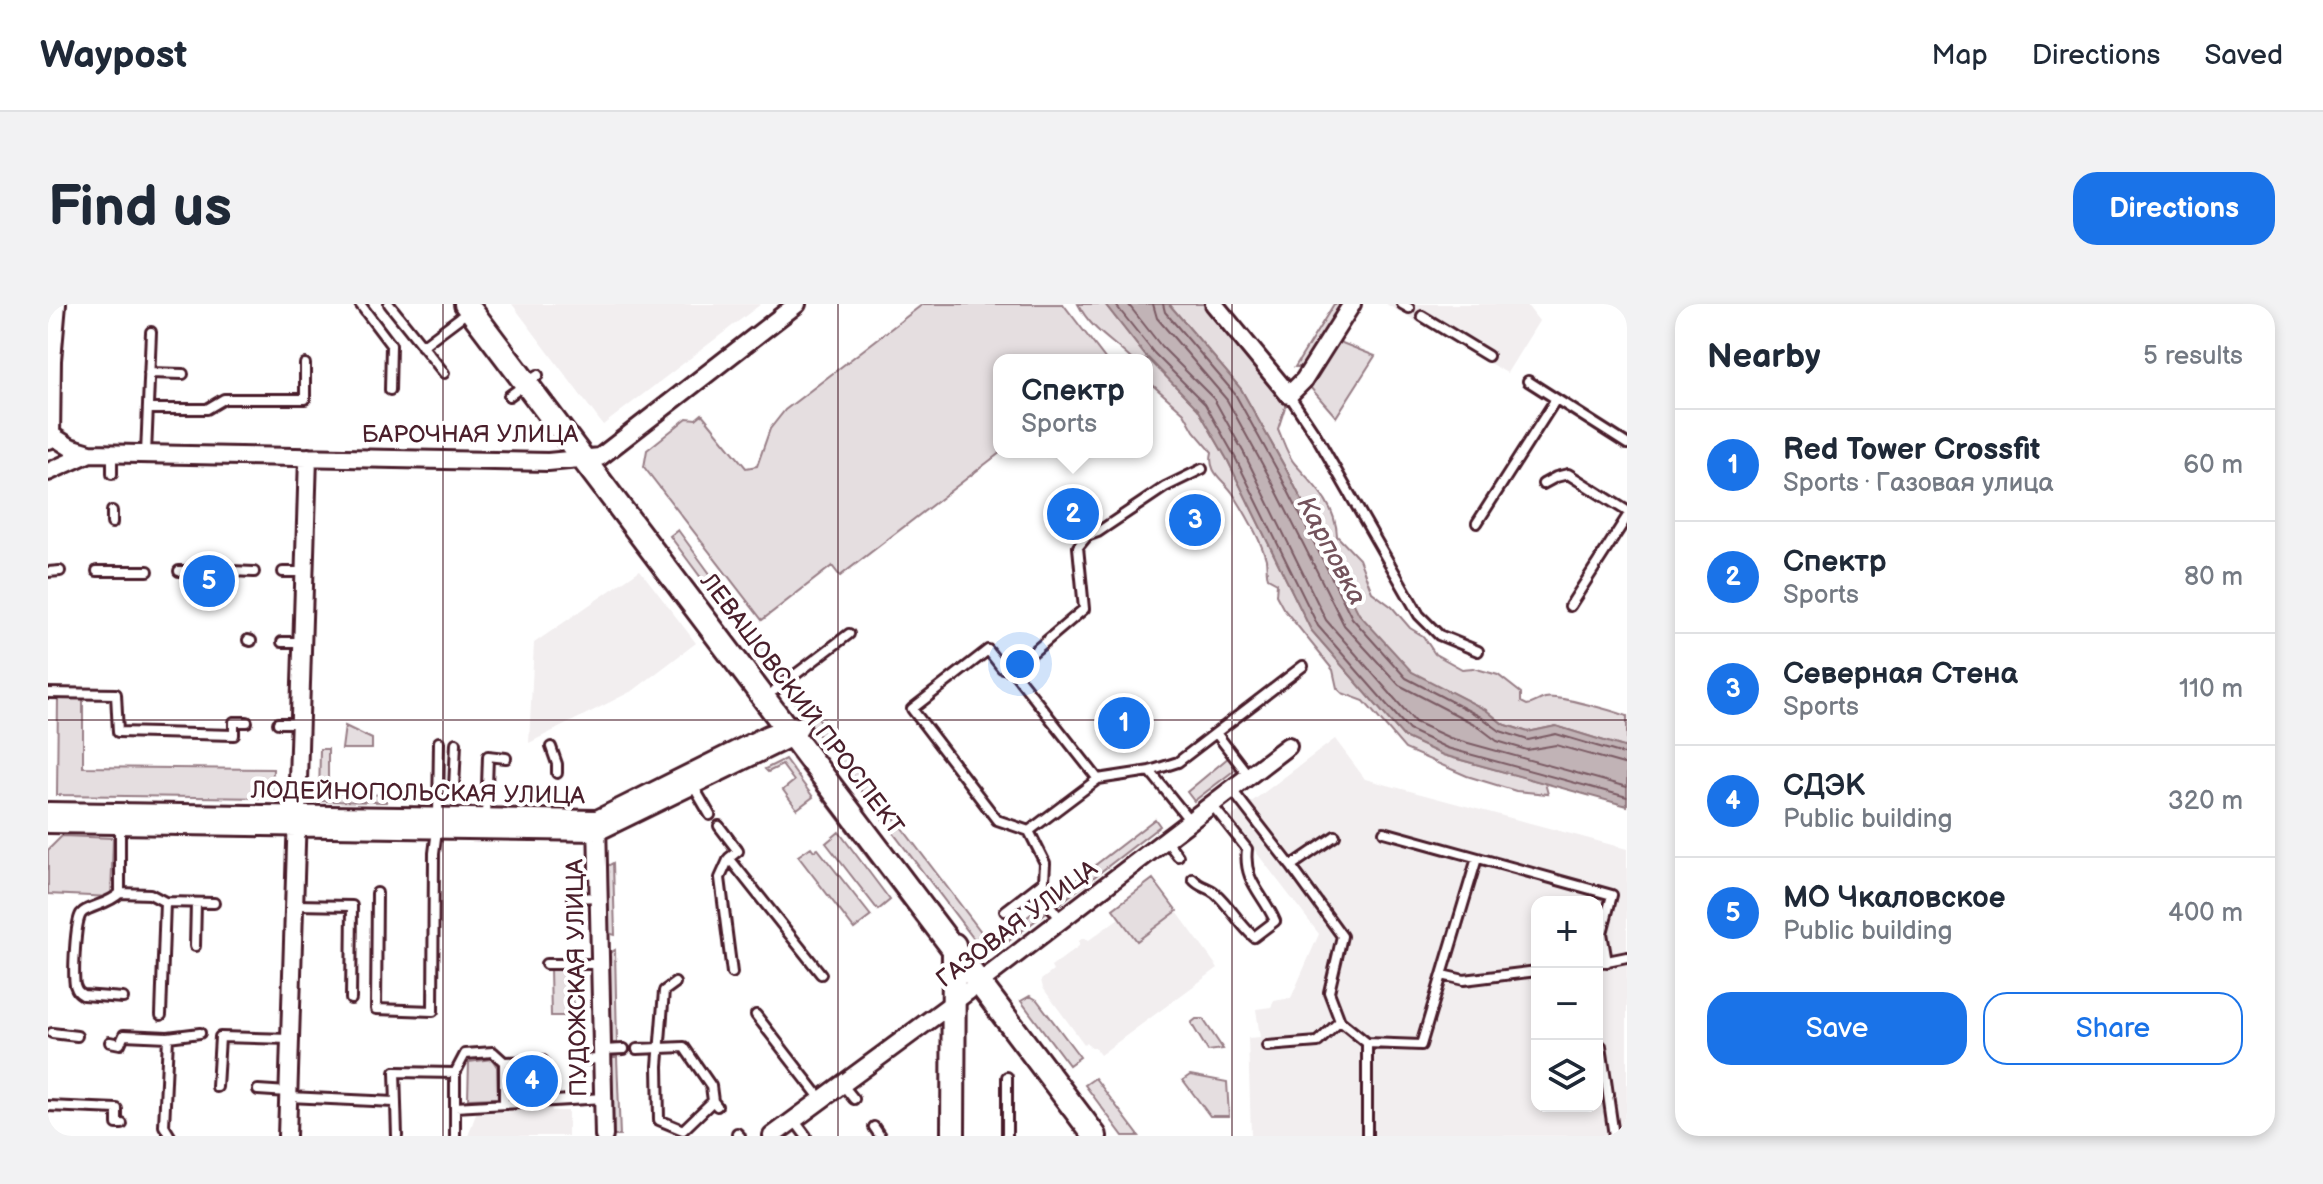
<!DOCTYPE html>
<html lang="en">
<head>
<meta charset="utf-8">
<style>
	body { margin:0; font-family:"Balsamiq Sans",sans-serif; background:#f2f2f3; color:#1f2937 }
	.controls { position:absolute; right:24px; bottom:24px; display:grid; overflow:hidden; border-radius:16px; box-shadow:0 4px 12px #0003 }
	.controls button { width:72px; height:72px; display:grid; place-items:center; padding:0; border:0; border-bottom:2px solid #e0e1e3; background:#fff; color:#1f2937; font:40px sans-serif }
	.you { position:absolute; left:972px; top:360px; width:28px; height:28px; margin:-20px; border:6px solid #fff; border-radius:50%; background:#1a73e8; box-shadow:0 0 0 12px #1a73e833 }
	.badge { display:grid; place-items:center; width:52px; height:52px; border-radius:50%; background:#1a73e8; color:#fff; font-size:26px; font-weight:700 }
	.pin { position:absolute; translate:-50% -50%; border:4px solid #fff; box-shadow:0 2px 8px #0006 }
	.popup { position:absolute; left:945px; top:50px; width:160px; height:104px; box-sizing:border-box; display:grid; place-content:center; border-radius:16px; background:#fff; filter:drop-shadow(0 2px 6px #0005); font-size:26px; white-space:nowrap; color:#747a83 }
	.popup b { font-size:30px; color:#1f2937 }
	.popup::after { content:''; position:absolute; left:50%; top:100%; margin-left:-16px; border:16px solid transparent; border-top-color:#fff }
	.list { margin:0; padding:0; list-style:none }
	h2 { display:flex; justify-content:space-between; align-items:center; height:104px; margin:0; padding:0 32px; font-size:34px }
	h2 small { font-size:26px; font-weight:400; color:#747a83 }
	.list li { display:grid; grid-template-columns:52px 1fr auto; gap:24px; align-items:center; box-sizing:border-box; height:112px; padding:0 32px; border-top:2px solid #e0e1e3 }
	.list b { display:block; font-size:30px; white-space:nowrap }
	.list p { margin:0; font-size:26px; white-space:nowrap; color:#747a83 }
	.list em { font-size:26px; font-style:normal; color:#747a83 }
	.actions { display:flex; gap:16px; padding:24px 32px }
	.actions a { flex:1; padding:18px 0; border:2px solid #1a73e8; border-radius:24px; text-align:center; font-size:28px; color:#1a73e8 }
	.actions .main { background:#1a73e8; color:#fff }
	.icon { flex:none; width:44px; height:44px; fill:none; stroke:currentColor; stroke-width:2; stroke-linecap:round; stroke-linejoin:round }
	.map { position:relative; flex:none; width:1579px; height:832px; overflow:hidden; border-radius:24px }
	header { display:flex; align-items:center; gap:48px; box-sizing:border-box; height:112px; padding:0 40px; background:#fff; border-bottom:2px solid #e0e1e3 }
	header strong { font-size:38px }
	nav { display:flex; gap:44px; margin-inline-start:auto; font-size:28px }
	.intro { display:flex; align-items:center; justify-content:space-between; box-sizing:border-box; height:192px; padding:0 48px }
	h1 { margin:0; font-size:56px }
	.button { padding:20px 36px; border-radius:24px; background:#1a73e8; color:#fff; font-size:28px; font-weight:700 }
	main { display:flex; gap:48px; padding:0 48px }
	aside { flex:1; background:#fff; border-radius:24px; box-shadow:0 4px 12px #0003 }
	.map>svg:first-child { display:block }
	.built { fill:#f2eeef; fill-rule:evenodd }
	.green { fill:#e5dee0; stroke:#987e86; stroke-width:2 }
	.water { fill:#c1b3b6; stroke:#91787e; stroke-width:2 }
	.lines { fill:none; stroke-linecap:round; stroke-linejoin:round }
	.shore { stroke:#7a5a63; stroke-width:2 }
	.lane-casing { stroke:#4a1f2b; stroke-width:14 }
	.street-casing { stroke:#4a1f2b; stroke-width:22 }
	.secondary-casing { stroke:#4a1f2b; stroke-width:28 }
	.lane { stroke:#fff; stroke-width:8 }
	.street { stroke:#fff; stroke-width:16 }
	.secondary { stroke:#fff; stroke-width:22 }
	.grid { fill:none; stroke:#4a1f2b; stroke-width:2; stroke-opacity:0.55 }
	.labels { text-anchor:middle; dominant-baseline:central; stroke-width:8; stroke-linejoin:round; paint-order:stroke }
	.street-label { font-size:24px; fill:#4a1f2b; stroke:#fff }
	.water-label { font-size:26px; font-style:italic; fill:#74535c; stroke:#fff }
</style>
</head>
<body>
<header>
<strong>Waypost</strong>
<nav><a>Map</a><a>Directions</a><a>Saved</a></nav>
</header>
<div class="intro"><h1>Find us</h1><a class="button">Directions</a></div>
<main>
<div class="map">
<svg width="1579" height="832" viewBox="0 0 1579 832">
	<rect width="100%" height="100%" fill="#fff"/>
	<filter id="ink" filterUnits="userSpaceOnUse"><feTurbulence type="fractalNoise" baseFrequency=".0125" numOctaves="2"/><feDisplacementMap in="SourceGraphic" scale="16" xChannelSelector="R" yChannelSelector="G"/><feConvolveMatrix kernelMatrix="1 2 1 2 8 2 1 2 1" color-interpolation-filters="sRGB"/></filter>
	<g filter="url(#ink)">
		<path class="built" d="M464 0H713L555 121Z
			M1338 0H1478L1491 17 1459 69Z
			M592 266 648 339 586 386 481 439 486 339Z
			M1287 435 1317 475 1579 545V832H1203L1200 734 1212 733 1208 705 1223 703 1226 697 1243 694 1271 630 1182 514ZM1489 598H1549V802H1489Z
			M1105 575 1170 664 1052 751 1046 743H1042L1038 738 1036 740 995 684 993 676 1005 667 1003 663 1031 642V637L1035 634 1041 636 1071 614 1065 605Z
			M503 804 504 807H520V832H420L429 807Z"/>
		<path class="green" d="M875 0H1015L1058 56H951L953 148 792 272 784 262 714 316 596 163 599 146 639 114 648 115 654 110 698 164 709 162 722 125 737 106Z
			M1030 0H1057L1097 51 1150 105 1180 157 1263 326 1356 433 1395 451 1497 479 1500 490 1468 487 1419 472 1357 445 1316 397 1294 389 1289 384 1285 366 1235 304 1228 291 1229 279 1220 274C1218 268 1219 261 1218 255 1212 234 1198 210 1186 191 1176 175 1159 170 1164 148L1146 127 1136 109 1099 76V56H1084C1065 37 1043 26 1030 0Z
			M1121 0H1158L1238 100 1230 125C1235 136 1239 151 1247 160 1267 182 1288 201 1289 232L1311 255 1324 288 1344 303 1362 324 1375 332 1387 350 1414 365 1425 364 1450 371 1473 389V398L1479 401C1486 400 1490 396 1497 394 1509 391 1566 407 1579 412V444L1508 422 1480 428 1455 420 1438 406 1364 369 1311 311 1239 167 1193 85Z
			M1286 0H1294L1255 63H1247Z
			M1289 37 1327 52 1288 113 1261 82Z
			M630 226 687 304 680 310 622 232Z
			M698 319 738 372 731 378 691 324Z
			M752 390 937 633 929 639 744 396Z
			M10 393 35 394V463L225 465 224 494 9 491Z
			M297 422 324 435V445H294Z
			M272 445H280V489L339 491 338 498 271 497Z
			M750 451 880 623 875 627 745 455Z
			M1181 453 1188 465 1146 497 1139 488Z
			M737 455 765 493 749 505 735 486 746 477 734 461 720 468 717 465Z
			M1107 515 1112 522 1011 600 1006 593Z
			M791 528 842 596 830 606 778 539Z
			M14 532 65 534 63 593 0 590V546Z
			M763 543 766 547 770 545 823 612 806 625 750 552Z
			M565 559 567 631 560 629 558 563Z
			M1105 575 1129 607 1089 637 1065 605Z
			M995 601 1000 607 954 642 949 636Z
			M567 646 569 739H563L560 650Z
			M502 664H526L525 712H503Z
			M982 692 989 696 1032 753 1021 761 973 697Z
			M1148 715H1155L1175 745 1160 747 1143 719Z
			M563 753H569L572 832H565Z
			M444 755 449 763 450 794 420 795 421 758Z
			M1142 771 1179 778 1181 812H1162L1135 776Z
			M1047 774 1091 832H1075L1037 781Z"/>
		<path class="water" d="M1057 0H1121L1193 85 1239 167 1311 310 1364 368 1438 406 1455 420 1480 428 1508 422 1579 444V502L1395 451 1356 433 1263 326 1180 157 1150 105 1097 51Z"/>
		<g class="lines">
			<path class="shore" d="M1067 0 1106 49 1157 100 1187 153 1270 322 1361 426 1399 444 1579 493
				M1080 0 1113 42 1166 95 1196 149 1278 316 1367 418 1402 434 1579 483
				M1105 0 1109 14 1179 96 1223 176 1296 321 1351 381 1428 421 1449 437 1479 446 1508 441 1579 461
				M1115 0 1117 8 1187 90 1232 171 1304 314 1358 374 1433 413 1452 427 1480 436 1508 430 1579 451"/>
			<g class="lane-casing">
				<path id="lane" d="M312 0 343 41 342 86
					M341 0 396 69
					M1354 0 1361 4
					M1374 12 1440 52
					M374 42 422 6
					M101 69 135 70
					M1480 77 1579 140
					M1241 91 1269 133 1371 311 1391 331 1430 347
					M461 92 490 71
					M100 105H159L176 95H257V60
					M98 150 103 28
					M64 170V150
					M1495 180 1508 173 1520 170 1579 207
					M64 219V207
					M1429 219 1508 95
					M49 267H100
					M131 267H156
					M183 267 206 268
					M0 268 12 267
					M235 268H256
					M1522 302 1579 213
					M200 336 203 337
					M234 338H254
					M964 366 1036 305 1030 243 1039 232 1050 228 1117 183 1154 165
					M727 386 801 330
					M0 389 68 390 70 428 186 431V418H199
					M230 419H251
					M1168 429 1201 472
					M503 443 509 460V469
					M1102 467 1142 517
					M1050 475 964 366 954 364 940 346 864 405 949 516 981 527 1050 475 1102 467 1130 458 1255 362
					M644 480 662 511
					M390 485H406L408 439
					M1184 486 1243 562
					M390 513 391 438
					M438 513 440 452 458 454
					M72 521V589C60 601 39 602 33 610 27 619 25 670 27 681 29 687 30 688 35 691L75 694
					M671 522 690 547 681 554 672 574 684 669
					M1336 528 1564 591 1554 629 1559 658
					M1287 532 1243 562 1294 632 1281 688 1292 717 1319 739V832
					M1118 536 1130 552
					M681 554 773 670
					M1145 575C1151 583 1160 583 1167 589 1182 602 1191 620 1206 633L1227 617C1215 589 1195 578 1199 545L1164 501
					M988 583 1013 616
					M72 589 102 590 117 598 113 711
					M329 589 328 705 385 707 386 549 389 526
					M525 594 551 593
					M117 598 166 599
					M247 601 304 602 303 695
					M957 607 996 577 997 559 981 527
					M147 642 148 599
					M1549 659 1579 653
					M498 660H552
					M1394 671 1416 676 1489 667
					M627 679 616 687 610 762 611 816 635 826 665 797
					M708 711 773 795
					M4 729 29 732
					M120 733 152 729
					M62 738 72 740 76 731 120 733 116 822 122 832
					M1319 739 1373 741 1429 554
					M1219 742 1270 738 1292 717
					M1553 742 1566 832
					M589 745 636 743 663 782 665 797 669 802
					M554 746 576 745
					M527 756 554 755
					M794 780 806 795
					M169 783 172 733 242 735
					M210 786 240 788
					M241 793 346 798
					M456 800V758
					M0 802 69 805V820H74
					M407 803 556 794
					M746 816 758 832
					M826 823 832 832
					M689 829 692 832
					M349 832 347 768 407 769
					M407 832V769L417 750 445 748 456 758 495 757
					M959 832V773"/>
			</g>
			<g class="street-casing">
				<path id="street" d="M1166 0 1241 91 1256 76 1304 0
					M0 129 22 143 42 149 500 158 552 153 749 0
					M0 168 42 149
					M0 507 549 515 720 430 745 421
					M549 518 556 832
					M0 520 549 528 746 432 753 421
					M239 832 260 153
					M724 832 906 698 1240 442"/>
			</g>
			<g class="secondary-casing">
				<path id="secondary" d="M418 0 1047 832
					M0 133 1 56 6 0
					M905 832 906 641"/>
			</g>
			<use href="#lane" class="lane"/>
			<use href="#street" class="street"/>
			<use href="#secondary" class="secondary"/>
		</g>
	</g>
	<path class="grid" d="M395 0V832M790 0V832M1184 0V832M0 416H1579"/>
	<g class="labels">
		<g class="street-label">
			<text x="422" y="130">БАРОЧНАЯ УЛИЦА</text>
			<text transform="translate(754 400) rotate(53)">ЛЕВАШОВСКИЙ ПРОСПЕКТ</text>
			<text transform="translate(370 489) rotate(1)">ЛОДЕЙНОПОЛЬСКАЯ УЛИЦА</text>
			<text transform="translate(969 620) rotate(-37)">ГАЗОВАЯ УЛИЦА</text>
			<text transform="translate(529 674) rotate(-91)">ПУДОЖСКАЯ УЛИЦА</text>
		</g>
		<g class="water-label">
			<text transform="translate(1283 247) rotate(62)">Карповка</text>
		</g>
	</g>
</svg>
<div class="controls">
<button>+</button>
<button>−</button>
<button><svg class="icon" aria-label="layers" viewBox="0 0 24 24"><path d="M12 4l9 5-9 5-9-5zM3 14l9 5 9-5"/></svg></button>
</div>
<div class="you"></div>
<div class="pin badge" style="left:1076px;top:419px">1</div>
<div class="pin badge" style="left:1025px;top:210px">2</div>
<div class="popup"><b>Спектр</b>Sports</div>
<div class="pin badge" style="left:1147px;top:216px">3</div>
<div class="pin badge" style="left:484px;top:777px">4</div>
<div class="pin badge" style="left:161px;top:277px">5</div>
</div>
<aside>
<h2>Nearby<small>5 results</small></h2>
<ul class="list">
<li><span class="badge">1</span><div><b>Red Tower Crossfit</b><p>Sports · Газовая улица</p></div><em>60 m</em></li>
<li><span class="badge">2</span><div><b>Спектр</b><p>Sports</p></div><em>80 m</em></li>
<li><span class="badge">3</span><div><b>Северная Стена</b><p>Sports</p></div><em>110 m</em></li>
<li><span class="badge">4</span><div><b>СДЭК</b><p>Public building</p></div><em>320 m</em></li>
<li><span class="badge">5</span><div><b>МО Чкаловское</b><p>Public building</p></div><em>400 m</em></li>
</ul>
<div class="actions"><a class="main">Save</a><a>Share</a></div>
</aside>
</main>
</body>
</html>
